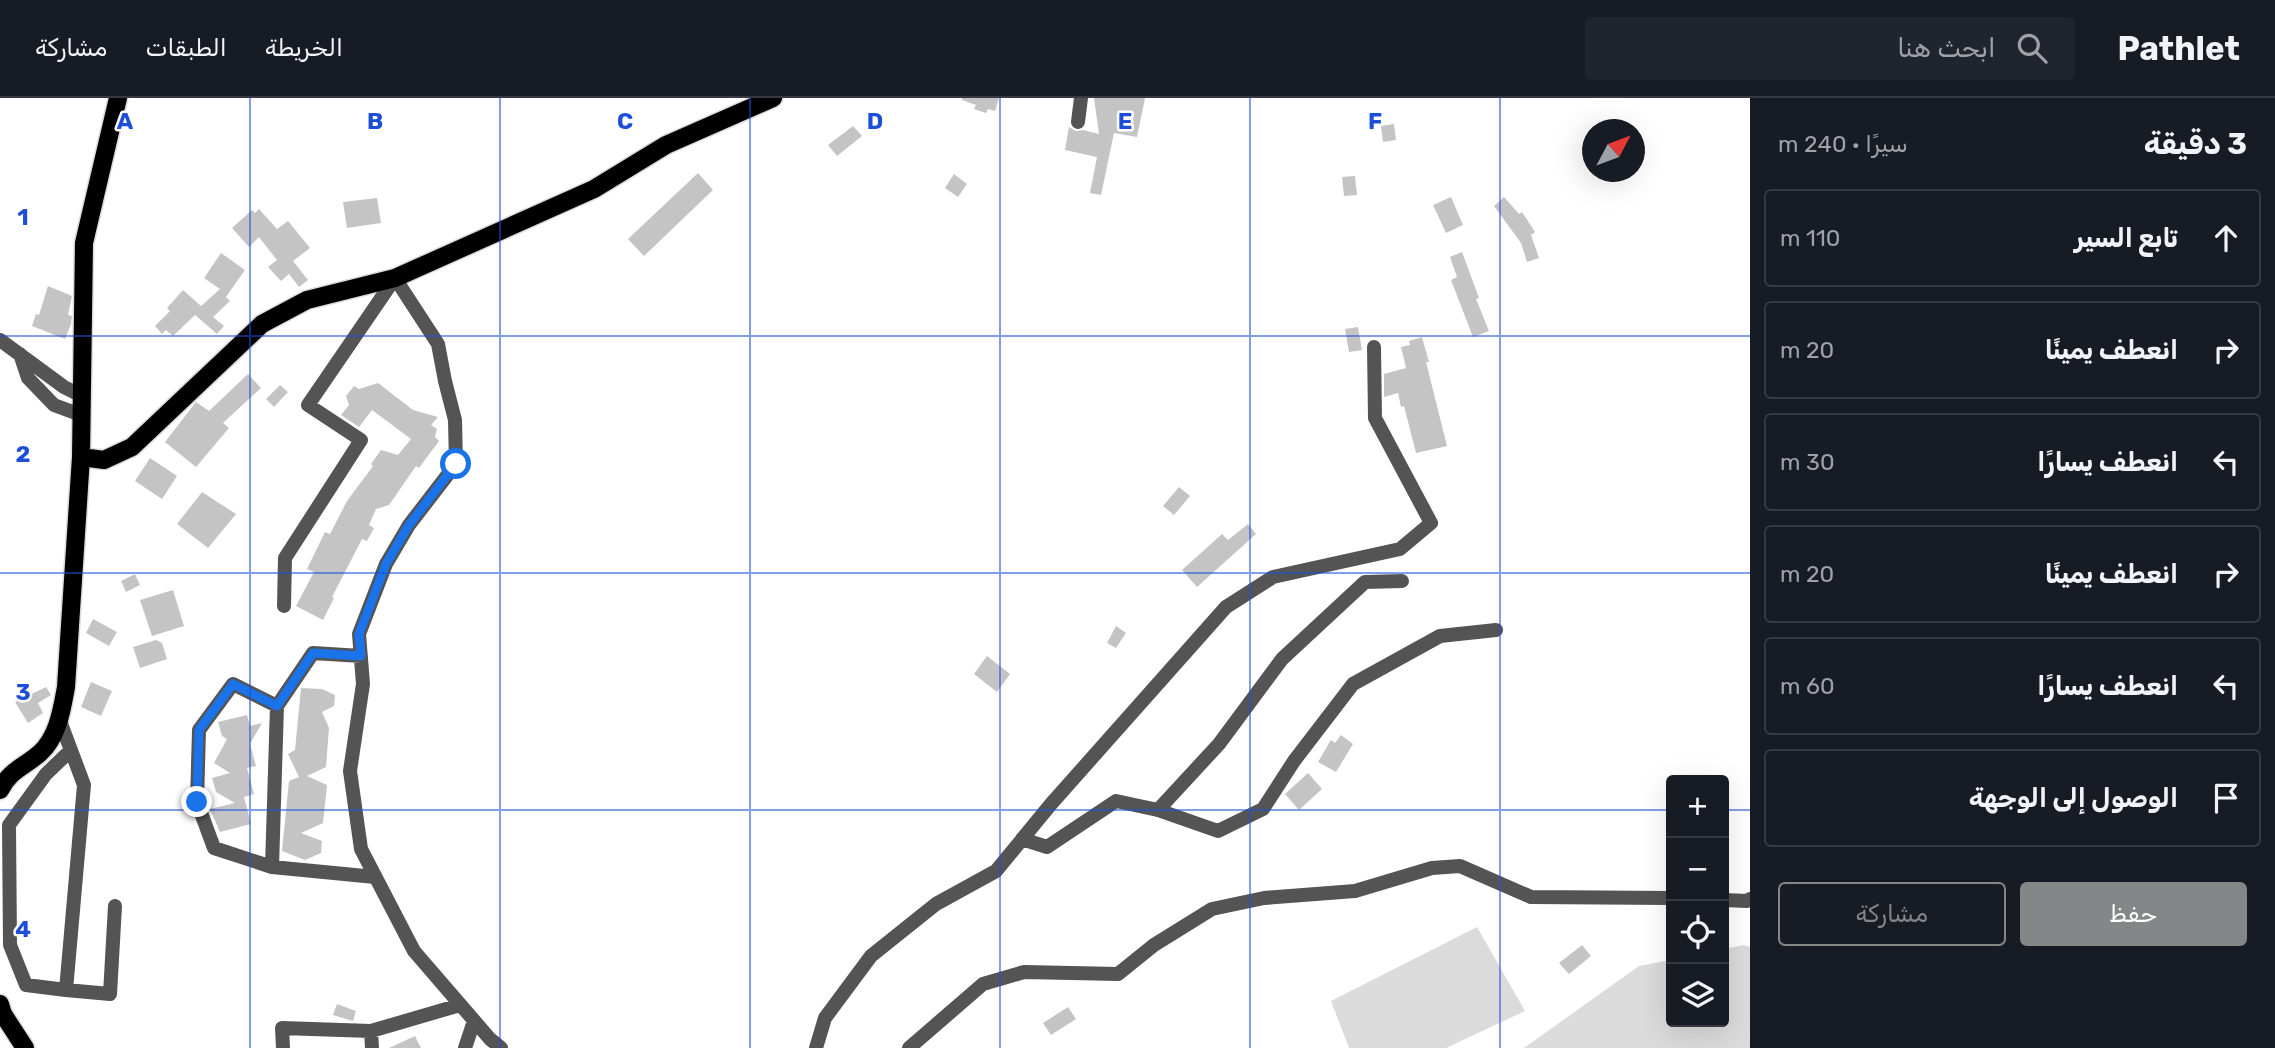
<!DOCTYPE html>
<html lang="ar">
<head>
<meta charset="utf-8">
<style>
	body { margin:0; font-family:Rubik,"Noto Sans Arabic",sans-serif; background:#20242c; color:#f1f3f6; direction:rtl }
	.controls { position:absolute; right:21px; bottom:21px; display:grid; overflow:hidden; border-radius:7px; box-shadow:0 7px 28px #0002 }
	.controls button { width:63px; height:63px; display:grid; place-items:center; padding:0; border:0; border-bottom:2px solid #363941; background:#171b24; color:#f1f3f6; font:35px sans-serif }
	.compass { position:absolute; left:1582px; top:21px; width:63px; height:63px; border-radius:50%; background:#171b24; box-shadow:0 7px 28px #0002; rotate:49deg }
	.stop { position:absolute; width:21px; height:21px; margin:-16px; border:5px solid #1a73e8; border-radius:50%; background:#fff }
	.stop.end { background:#1a73e8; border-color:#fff; box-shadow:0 2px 7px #0008 }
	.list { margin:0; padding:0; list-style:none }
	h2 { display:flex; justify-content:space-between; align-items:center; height:91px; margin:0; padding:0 28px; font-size:30px }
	h2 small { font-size:23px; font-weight:400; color:#9ea1a6 }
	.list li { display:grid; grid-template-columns:46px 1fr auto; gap:21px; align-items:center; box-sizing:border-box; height:98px; margin:0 14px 14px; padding:0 14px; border:2px solid #363941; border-radius:7px }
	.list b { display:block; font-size:26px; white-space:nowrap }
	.list em { font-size:23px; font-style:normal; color:#9ea1a6 }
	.actions { display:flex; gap:14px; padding:21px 28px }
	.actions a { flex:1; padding:16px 0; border:2px solid #858687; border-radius:7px; text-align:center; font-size:24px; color:#858687 }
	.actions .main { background:#858687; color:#fff }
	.icon { flex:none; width:38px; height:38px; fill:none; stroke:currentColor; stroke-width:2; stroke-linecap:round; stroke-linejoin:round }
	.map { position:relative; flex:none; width:1750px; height:950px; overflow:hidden; direction:ltr }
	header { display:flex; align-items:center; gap:42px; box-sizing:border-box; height:98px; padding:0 35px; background:#171b24; border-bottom:2px solid #363941 }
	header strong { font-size:33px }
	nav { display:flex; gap:38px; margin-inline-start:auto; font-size:24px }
	.search { width:490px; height:63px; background:#20242c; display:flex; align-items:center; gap:18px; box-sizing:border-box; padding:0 24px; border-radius:7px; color:#9ea1a6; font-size:26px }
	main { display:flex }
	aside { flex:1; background:#171b24 }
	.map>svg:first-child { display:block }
	.green { fill:#dbdbdb }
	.building { fill:#c4c4c4 }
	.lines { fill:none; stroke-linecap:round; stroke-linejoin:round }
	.major-casing { stroke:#dbdbdb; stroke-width:21 }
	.minor { stroke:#545454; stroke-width:14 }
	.major { stroke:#000; stroke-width:18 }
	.route { stroke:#1a73e8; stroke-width:9 }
	.grid { fill:none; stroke:#1d4ed8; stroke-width:2; stroke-opacity:0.55 }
	.grid-label { font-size:23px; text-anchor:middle; font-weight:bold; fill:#1d4ed8; stroke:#fff; stroke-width:5; stroke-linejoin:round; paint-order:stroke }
</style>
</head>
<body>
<header>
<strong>Pathlet</strong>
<div class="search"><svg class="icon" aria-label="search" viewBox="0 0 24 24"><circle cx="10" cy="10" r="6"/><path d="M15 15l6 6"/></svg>ابحث هنا</div>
<nav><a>الخريطة</a><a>الطبقات</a><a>مشاركة</a></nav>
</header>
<main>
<aside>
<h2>3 دقيقة<small>سيرًا · 240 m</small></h2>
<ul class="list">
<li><svg class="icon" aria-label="ahead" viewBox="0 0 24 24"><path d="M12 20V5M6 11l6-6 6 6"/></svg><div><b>تابع السير</b></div><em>110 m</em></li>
<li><svg class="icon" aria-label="right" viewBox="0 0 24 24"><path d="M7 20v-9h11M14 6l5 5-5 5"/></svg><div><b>انعطف يمينًا</b></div><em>20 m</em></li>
<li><svg class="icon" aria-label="left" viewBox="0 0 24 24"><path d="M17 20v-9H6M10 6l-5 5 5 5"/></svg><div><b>انعطف يسارًا</b></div><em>30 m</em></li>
<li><svg class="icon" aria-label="right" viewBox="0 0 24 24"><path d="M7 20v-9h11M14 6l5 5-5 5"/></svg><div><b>انعطف يمينًا</b></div><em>20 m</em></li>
<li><svg class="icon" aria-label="left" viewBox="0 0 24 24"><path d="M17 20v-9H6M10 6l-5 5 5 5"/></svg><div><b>انعطف يسارًا</b></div><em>60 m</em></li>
<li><svg class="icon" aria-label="arrive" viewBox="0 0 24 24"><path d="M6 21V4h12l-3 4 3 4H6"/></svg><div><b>الوصول إلى الوجهة</b></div></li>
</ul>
<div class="actions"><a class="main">حفظ</a><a>مشاركة</a></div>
</aside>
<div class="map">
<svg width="1750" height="950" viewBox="0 0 1750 950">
	<rect width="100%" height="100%" fill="#fff"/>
	<path class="green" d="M1477 829 1525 913 1446 950H1349L1331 903Z
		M1744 847 1750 849V950H1524L1639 868 1671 862V924H1724V851Z"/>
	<path class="building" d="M962 0H999L995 13 988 11 986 15 974 11 976 7 962 2Z
		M1094 0H1145L1137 39 1114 35 1101 97 1090 95 1097 59 1065 52 1069 29 1076 33 1083 32 1099 36Z
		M1394 26 1396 42 1383 44 1381 28Z
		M853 28 862 38 837 58 828 47Z
		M698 75 713 92 644 158 628 141Z
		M954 76 967 86 958 99 945 90Z
		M1355 78 1357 97 1344 98 1342 79Z
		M1451 99 1463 127 1446 135 1433 107Z
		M1504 99 1519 116 1522 114 1535 134 1531 137 1539 160 1527 164 1521 145 1494 108Z
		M377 100 381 125 347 130 343 104Z
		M259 111 277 131 288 123 310 150 293 163 308 182 299 189 289 176 281 183 268 169 277 162 259 139 249 149 232 130 252 112 255 115Z
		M1462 154 1479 200 1476 201 1489 233 1473 239 1451 182 1457 179 1450 159Z
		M221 155 245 172 226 199 230 203 213 219 224 228 217 236 195 217 173 238 166 232 162 236 155 228 170 213 167 210 183 192 201 208 220 191 204 180Z
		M48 188 72 198 68 217 72 218 71 226 65 241 32 228 36 216 39 217Z
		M1358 229 1362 252 1349 254 1345 231Z
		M1422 239 1429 264H1426L1447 348 1416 355 1404 308 1401 309 1398 295 1384 299V276L1406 270 1401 249 1410 247 1409 243Z
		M248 276 261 290 223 325 229 330 196 369 165 344 196 304 209 313Z
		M378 285 413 312 438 319 431 327 437 331 435 339 439 343 419 370 416 368 389 407 376 411 369 427 374 430 367 443 362 441 332 499 334 500 323 522 296 508 314 474 307 471 325 434 330 436 347 403 373 368 371 366 381 352 398 357 411 341 372 312 359 329 341 317 349 307 346 298 354 288 359 291Z
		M280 287 288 294 274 309 266 301Z
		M150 360 177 378 162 401 135 383Z
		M1179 389 1190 398 1174 417 1163 408Z
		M202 394 236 416 208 450 177 426Z
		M1248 426 1256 436 1197 489 1182 472 1222 436 1228 442Z
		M135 476 140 487 126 494 121 483Z
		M173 492 184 528 152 538 140 502Z
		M93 521 117 534 109 548 86 535Z
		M1116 528 1126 535 1116 550 1107 545Z
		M156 542 162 545 167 561 140 570 133 549Z
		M987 558 1010 576 997 594 974 576Z
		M91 584 112 593 101 618 81 609Z
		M46 589 51 597 38 605 43 615 28 625 15 604Z
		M301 590 322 591 335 597 334 608 322 614 329 630 326 669 307 678 327 687 323 725 301 735 322 743 321 755 305 762 282 753 289 683 299 679 288 656 295 652Z
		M247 617 250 628 262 625 250 646 256 668 247 670 254 696 244 699 251 726 220 734 210 711 235 705 216 694 212 680 230 675 214 665 227 641 222 638 218 624Z
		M1341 637 1353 646 1336 674 1318 664 1331 642 1335 645Z
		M1308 675 1322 691 1299 712 1285 696Z
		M1582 847 1591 858 1569 876 1559 865Z
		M337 906 356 913 353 923 333 917Z
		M1068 909 1076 921 1051 937 1043 925Z
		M415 938 421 950H389Z"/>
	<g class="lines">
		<g class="major-casing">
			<path id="major" d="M81 359 104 362 132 349 262 226 307 202 395 180 594 91 666 47 773 0
				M0 692C11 671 23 670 40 655 58 639 62 611 66 589L81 359 84 145 118 0
				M0 906 3 916 25 950"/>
		</g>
		<path class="minor" d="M1078 24 1081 0
			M0 242 64 289 82 298
			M20 256 28 280 54 307 81 317
			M284 508 285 460 361 342 308 307 395 180 438 246 445 283 455 322 456 366 409 427 386 466 359 536 363 586 350 673 361 751 414 853 490 941 501 950
			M361 558 313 555 277 608 272 769 375 779
			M60 623 84 687 66 892 26 887 10 847 9 727 46 676 71 652
			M1158 712 1219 646 1282 561 1365 484 1402 483
			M1022 741 1047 749 1116 703 1158 712 1218 733 1263 711 1294 663 1353 586 1440 538 1496 532
			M272 769 214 750 197 704 199 632 233 586 277 608
			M1724 802 1747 803 1750 801
			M66 892 110 896 115 808
			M283 950 282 930 371 933
			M372 950 371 933 460 907
			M465 950 474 923
			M816 950 825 920 871 858 936 806 996 773 1051 706 1226 509 1273 479 1400 451 1431 425 1375 320 1374 249
			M909 950 983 886 1024 874 1118 876 1154 847 1212 811 1264 800 1355 793 1432 770 1460 768 1531 799 1671 800"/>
		<use href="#major" class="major"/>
	</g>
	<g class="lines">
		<path class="route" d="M197 704 199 632 233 586 277 608 313 555 361 558 359 536 386 466 409 427 456 366"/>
	</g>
	<path class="grid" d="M250 0V950M500 0V950M750 0V950M1000 0V950M1250 0V950M1500 0V950M0 238H1750M0 475H1750M0 712H1671M1724 712H1750"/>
	<g class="grid-label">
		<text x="125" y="31">A</text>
		<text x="375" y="31">B</text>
		<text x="625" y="31">C</text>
		<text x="875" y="31">D</text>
		<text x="1125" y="31">E</text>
		<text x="1375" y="31">F</text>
		<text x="23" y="127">1</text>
		<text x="23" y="364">2</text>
		<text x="23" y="602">3</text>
		<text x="23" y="839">4</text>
	</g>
</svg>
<div class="controls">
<button>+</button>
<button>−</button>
<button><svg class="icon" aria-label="locate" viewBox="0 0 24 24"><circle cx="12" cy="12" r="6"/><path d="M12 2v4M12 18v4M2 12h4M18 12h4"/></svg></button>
<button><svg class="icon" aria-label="layers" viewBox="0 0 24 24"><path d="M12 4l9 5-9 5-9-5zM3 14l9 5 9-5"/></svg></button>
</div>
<svg class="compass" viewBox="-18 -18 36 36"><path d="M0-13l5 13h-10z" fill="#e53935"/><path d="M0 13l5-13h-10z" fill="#9ea1a6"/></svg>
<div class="stop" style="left:456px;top:366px"></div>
<div class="stop end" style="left:197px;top:704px"></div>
</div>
</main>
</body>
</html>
